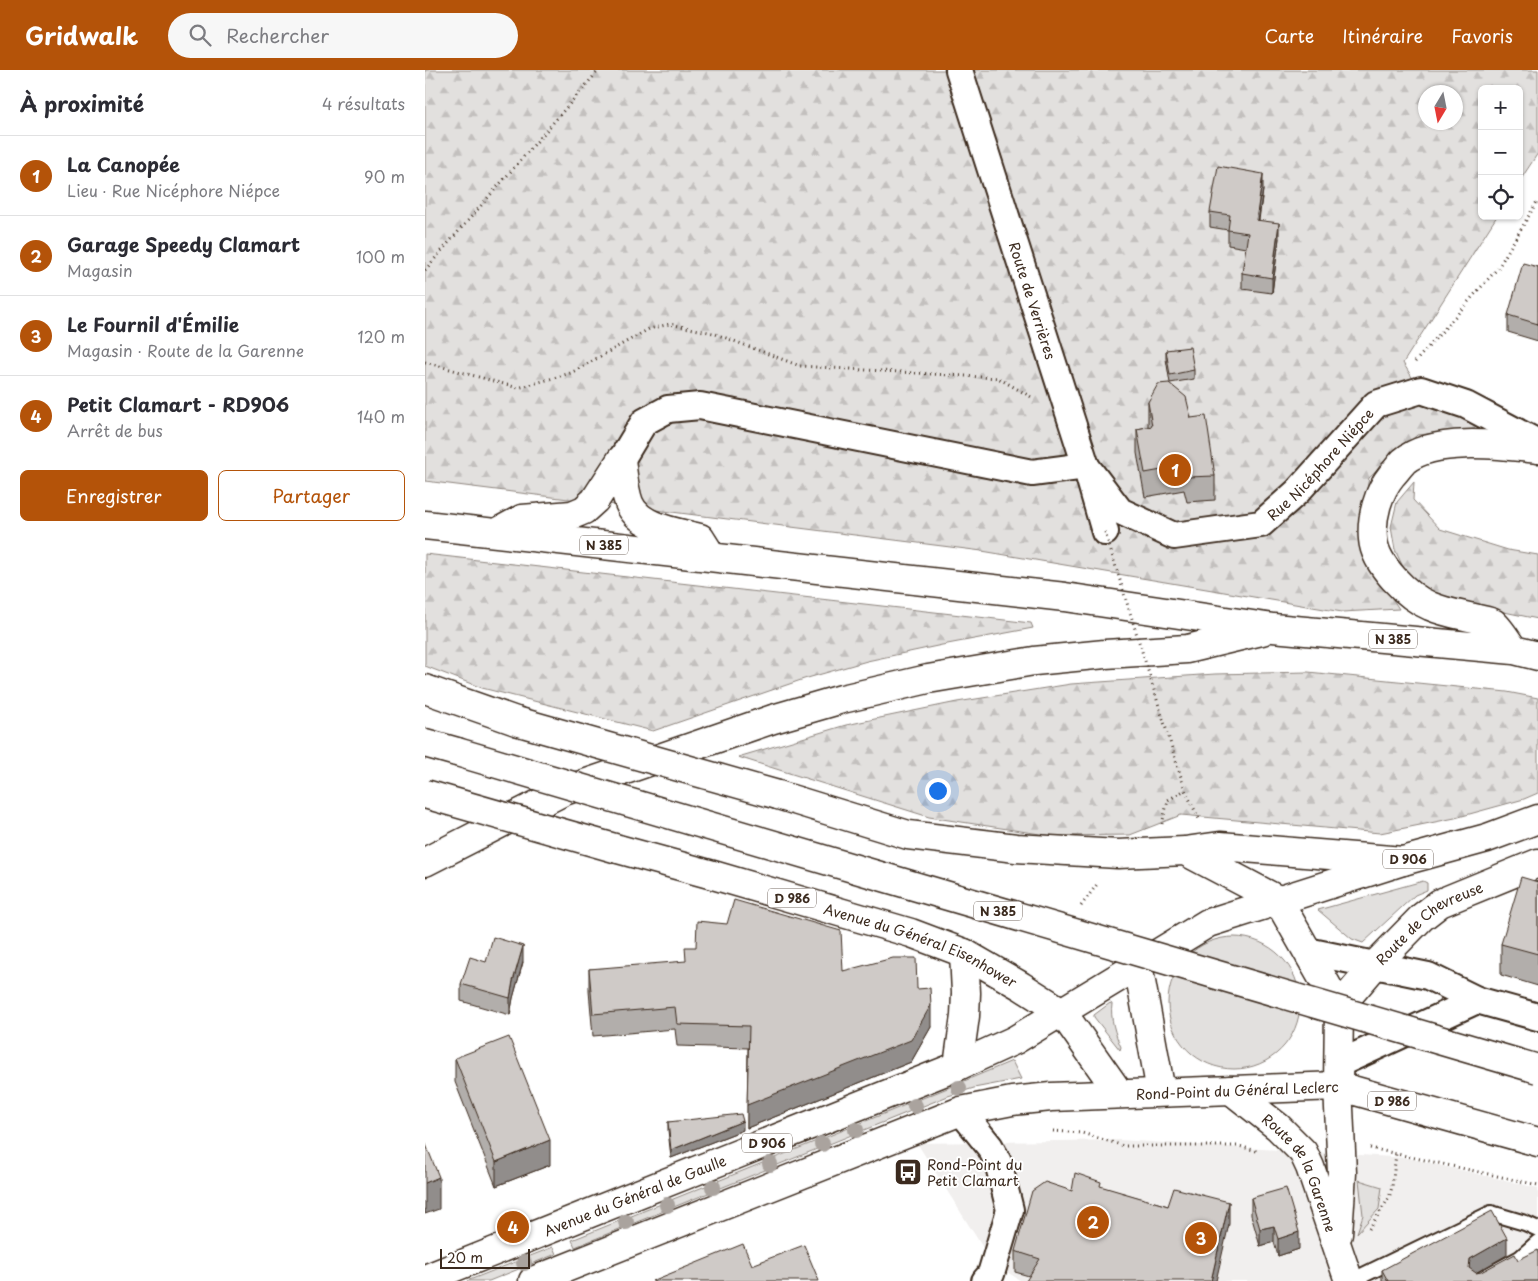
<!DOCTYPE html>
<html lang="fr">
<head>
<meta charset="utf-8">
<style>
	body { margin:0; font-family:"Playpen Sans",sans-serif; background:#f7f7f7; color:#2b2b33 }
	.controls { position:absolute; right:15px; top:15px; display:grid; overflow:hidden; border-radius:8px; box-shadow:0 1px 4px #0004 }
	.controls button { width:45px; height:45px; display:grid; place-items:center; padding:0; border:0; border-bottom:1px solid #e1e1e2; background:#fff; color:#2b2b33; font:25px sans-serif }
	.compass { position:absolute; left:993px; top:15px; width:45px; height:45px; border-radius:50%; background:#fff; box-shadow:0 1px 4px #0004; rotate:190deg }
	.scale { position:absolute; left:15px; bottom:12px; width:90px; box-sizing:border-box; padding-left:5px; border:2px solid #3b2a1e; border-top:0; font-size:14px; line-height:18px; white-space:nowrap; color:#3b2a1e; -webkit-text-stroke:4px #fff; paint-order:stroke }
	.you { position:absolute; left:512px; top:720px; width:18px; height:18px; margin:-12px; border:4px solid #fff; border-radius:50%; background:#1a73e8; box-shadow:0 0 0 8px #1a73e833 }
	.badge { display:grid; place-items:center; width:32px; height:32px; border-radius:50%; background:#b45309; color:#fff; font-size:16px; font-weight:700 }
	.pin { position:absolute; translate:-50% -50%; border:2px solid #fff; box-shadow:0 1px 5px #0006 }
	.list { margin:0; padding:0; list-style:none }
	h2 { display:flex; justify-content:space-between; align-items:center; height:65px; margin:0; padding:0 20px; font-size:21px }
	h2 small { font-size:16px; font-weight:400; color:#7c7c81 }
	.list li { display:grid; grid-template-columns:32px 1fr auto; gap:15px; align-items:center; box-sizing:border-box; height:80px; padding:0 20px; border-top:1px solid #e1e1e2 }
	.list b { display:block; font-size:19px; white-space:nowrap }
	.list p { margin:0; font-size:16px; white-space:nowrap; color:#7c7c81 }
	.list em { font-size:16px; font-style:normal; color:#7c7c81 }
	.actions { display:flex; gap:10px; padding:15px 20px }
	.actions a { flex:1; padding:11px 0; border:1px solid #b45309; border-radius:8px; text-align:center; font-size:18px; color:#b45309 }
	.actions .main { background:#b45309; color:#fff }
	.icon { flex:none; width:28px; height:28px; fill:none; stroke:currentColor; stroke-width:2; stroke-linecap:round; stroke-linejoin:round }
	.map { position:relative; flex:none; width:1113px; height:1211px; overflow:hidden }
	header { display:flex; align-items:center; gap:30px; box-sizing:border-box; height:70px; padding:0 25px; background:#b45309; color:#fff }
	header strong { font-size:24px }
	nav { display:flex; gap:28px; margin-inline-start:auto; font-size:18px }
	.search { width:350px; height:45px; background:#f7f7f7; display:flex; align-items:center; gap:12px; box-sizing:border-box; padding:0 18px; border-radius:28px; color:#7c7c81; font-size:19px }
	main { display:flex }
	aside { flex:1; background:#fff }
	.map>svg:first-child { display:block }
	.built { fill:#f1efee }
	.green { fill:#e2e0de; stroke:#8e857e }
	.forest { fill:url(#forest-firs); stroke:#8e857e; fill-rule:evenodd }
	.lines { fill:none; stroke-linecap:round; stroke-linejoin:round }
	.service-casing { stroke:#3b2a1e; stroke-width:18 }
	.minor-casing { stroke:#3b2a1e; stroke-width:30 }
	.secondary-casing { stroke:#3b2a1e; stroke-width:31 }
	.primary-casing { stroke:#3b2a1e; stroke-width:31 }
	.trunk-casing { stroke:#3b2a1e; stroke-width:31 }
	.path { stroke:#3b2a1e; stroke-width:3; stroke-dasharray:1 4; stroke-linecap:butt }
	.service { stroke:#fff; stroke-width:14 }
	.minor { stroke:#fff; stroke-width:26 }
	.secondary { stroke:#fff; stroke-width:28 }
	.primary { stroke:#fff; stroke-width:28 }
	.trunk { stroke:#fff; stroke-width:28 }
	.primary-bridge-casing { stroke:#3b2a1e; stroke-width:31; stroke-linecap:butt }
	.trunk-bridge-casing { stroke:#3b2a1e; stroke-width:31; stroke-linecap:butt }
	.path-bridge { stroke:#3b2a1e; stroke-width:3; stroke-dasharray:1 4; stroke-linecap:butt }
	.primary-bridge { stroke:#fff; stroke-width:28 }
	.trunk-bridge { stroke:#fff; stroke-width:28 }
	.tree { fill:#aaa39e }
	.wall { fill:#b2aeab; stroke:#3b2a1e }
	.shaded-wall { fill:#918d8b; stroke:#3b2a1e }
	.building { fill:#cfcac7; stroke:#3b2a1e }
	.labels { text-anchor:middle; dominant-baseline:central; stroke-width:4; stroke-linejoin:round; paint-order:stroke }
	.shield { fill:#fff; stroke:#766a62; stroke-width:1 }
	.shield-label { font-size:12px; font-weight:bold; fill:#3b2a1e }
	.street-label { font-size:14px; fill:#3b2a1e; stroke:#fff }
	.poi-label { font-size:14px; fill:#3b2a1e; stroke:#fff; text-anchor:start }
</style>
</head>
<body>
<header>
<strong>Gridwalk</strong>
<div class="search"><svg class="icon" aria-label="search" viewBox="0 0 24 24"><circle cx="10" cy="10" r="6"/><path d="M15 15l6 6"/></svg>Rechercher</div>
<nav><a>Carte</a><a>Itinéraire</a><a>Favoris</a></nav>
</header>
<main>
<aside>
<h2>À proximité<small>4 résultats</small></h2>
<ul class="list">
<li><span class="badge">1</span><div><b>La Canopée</b><p>Lieu · Rue Nicéphore Niépce</p></div><em>90 m</em></li>
<li><span class="badge">2</span><div><b>Garage Speedy Clamart</b><p>Magasin</p></div><em>100 m</em></li>
<li><span class="badge">3</span><div><b>Le Fournil d'Émilie</b><p>Magasin · Route de la Garenne</p></div><em>120 m</em></li>
<li><span class="badge">4</span><div><b>Petit Clamart - RD906</b><p>Arrêt de bus</p></div><em>140 m</em></li>
</ul>
<div class="actions"><a class="main">Enregistrer</a><a>Partager</a></div>
</aside>
<div class="map">
<svg width="1113" height="1211" viewBox="0 0 1113 1211">
	<defs>
		<pattern id="forest-firs" width="22" height="20" patternUnits="userSpaceOnUse" patternTransform="scale(1.25)"><rect width="22" height="20" fill="#e2e0de"/><path d="M5 1l3.5 6h-7zM16 11l3.5 6h-7z" fill="#c3c0be"/></pattern>
	</defs>
	<rect width="100%" height="100%" fill="#fff"/>
	<filter id="ink" filterUnits="userSpaceOnUse"><feTurbulence type="fractalNoise" baseFrequency=".02" numOctaves="2"/><feDisplacementMap in="SourceGraphic" scale="10" xChannelSelector="R" yChannelSelector="G"/><feConvolveMatrix kernelMatrix="1 2 1 2 8 2 1 2 1" color-interpolation-filters="sRGB"/></filter>
	<g filter="url(#ink)">
		<path class="built" d="M695 1070 983 1088 1113 1118V1211H596L567 1192 492 1073Z"/>
		<path class="green" d="M998 811 1002 813V820L990 825 938 873 927 869 893 840Z
			M743 933a66 66 0 1 1 132 0a66 66 0 1 1-132 0Z
			M685 933 687 934C685 948 690 964 696 977L695 980 669 947V945Z
			M587 991 596 1009 549 1018 523 1026 150 1177 147 1170 520 1019Z
			M934 1110 957 1117 954 1139 932 1163 938 1145Z
			M128 1177 131 1184 64 1211H42Z"/>
		<path class="forest" d="M0 0H1113V83L1094 112V19H1057V146H1072L978 293 1001 329 1077 365 1026 362 992 365 944 408 936 448 941 487 974 539 917 542 557 481 0 411ZM1001 22H1030V52H1001Z
			M989 412 988 430 1015 459 1083 480 1113 485V549L1021 530 997 516 980 501 970 480 966 457 972 432Z
			M0 484 606 553 608 558 517 575 442 591 379 609 228 661 57 618 0 596Z
			M883 602 1082 622 1113 628V723L1099 729 1030 748 955 763 756 745 705 765 628 766 504 747 313 687 421 655 532 632 646 614 790 604Z"/>
		<g class="lines">
			<g class="service-casing">
				<path id="service" d="M926 1211 1066 1143 1100 1153 1113 1159
					M1052 1211 1095 1188 1113 1172"/>
			</g>
			<g class="minor-casing">
				<g id="minor">
					<path id="s1" d="M534 0 661 396 680 462"/>
					<path id="s2" d="M196 390 219 352 243 339 275 336 607 403 661 396 695 441 749 466 836 454 872 422 951 334 996 320 1041 335 1113 373"/>
					<path d="M882 881 1003 906 1052 930 1113 947"/>
					<path d="M913 994 1052 930"/>
					<path d="M536 1041 565 1077 573 1092 585 1140 566 1204 560 1211"/>
				</g>
			</g>
			<g class="secondary-casing">
				<g id="secondary">
					<path id="s3" d="M806 1020 853 1057 878 1082 885 1097 924 1211"/>
					<path d="M913 1164 917 1103 913 1016"/>
				</g>
			</g>
			<g class="primary-casing">
				<g id="primary">
					<path id="s4" d="M193 779 288 805 486 863 539 883 596 916 637 942 694 1023"/>
					<path d="M853 830 914 937 913 1016"/>
					<path d="M713 895 736 1022"/>
					<path id="s5" d="M914 937 950 895 997 847 1015 833 1113 793"/>
					<path d="M533 996 540 946 541 923 539 883"/>
					<path id="s6" d="M0 1209 533 996 590 970 783 853 978 791 1062 768 1113 749"/>
					<path id="s7" d="M108 1211 536 1041 587 1031 626 1027 913 1016 1113 1072"/>
				</g>
			</g>
			<g class="trunk-casing">
				<path id="trunk" d="M196 390C198 404 199 420 204 433 214 458 252 462 275 468L287 487
					M0 455 640 527 848 558 1089 580 1113 586
					M73 462 97 449 147 445 159 440 170 430 196 390
					M1089 580C1084 574 1074 557 1068 553 1064 551 1057 550 1053 549 1037 545 1021 543 1005 536 983 527 950 495 948 469 946 447 953 422 967 405 971 401 975 395 979 391 1008 366 1078 375 1113 379
					M0 619 91 651
					M0 673 32 682
					M353 725 483 765 591 778 693 784 760 781 795 776 978 791
					M760 781 853 830
					M0 792 139 721 348 649 417 629 503 609 609 591 680 584 762 579 837 561"/>
			</g>
			<path class="path" d="M0 200 174 0
				M0 292 93 318 146 303 224 259 245 254 288 263 375 296 573 308 608 328
				M990 292 1073 198 1113 130
				M737 754 743 730 760 720 774 749
				M656 836 673 813
				M628 1061 657 1063 699 1076H814L835 1082
				M945 1078 1113 1115
				M944 1159 964 1128 967 1117 971 1084"/>
			<use href="#service" class="service"/>
			<use href="#minor" class="minor"/>
			<use href="#secondary" class="secondary"/>
			<use href="#primary" class="primary"/>
			<use href="#trunk" class="trunk"/>
			<g class="primary-bridge-casing">
				<path id="primary-bridge" d="M0 724 193 779"/>
			</g>
			<g class="trunk-bridge-casing">
				<path id="trunk-bridge" d="M91 651 353 725
					M32 682 1113 999"/>
			</g>
			<path class="path-bridge" d="M680 462 760 720"/>
			<use href="#primary-bridge" class="primary-bridge"/>
			<use href="#trunk-bridge" class="trunk-bridge"/>
		</g>
		<g class="tree">
			<circle cx="534" cy="1018" r="8"/>
			<circle cx="490" cy="1036" r="8"/>
			<circle cx="431" cy="1060" r="8"/>
			<circle cx="397" cy="1074" r="8"/>
			<circle cx="345" cy="1094" r="8"/>
			<circle cx="288" cy="1117" r="8"/>
			<circle cx="242" cy="1135" r="8"/>
			<circle cx="201" cy="1152" r="8"/>
			<circle cx="99" cy="1193" r="8"/>
		</g>
		<path class="wall" d="M838 120 834 150 854 168 847 223 817 219V203L821 178 803 175V160L785 157V142Z
			M1113 197V271L1083 262V245Z
			M741 280 769 300V309L745 313 741 289Z
			M723 332 766 348 790 406V430L762 432 759 420 720 427 712 383V359L723 357Z
			M1113 812V916L1076 905V874Z
			M61 892H98L88 928 85 945 36 931V914Z
			M164 899 418 901 492 919 506 957 486 992 322 1058 323 978 252 976 250 959 168 966 164 921Z
			M30 988 125 1095 71 1116 30 1012Z
			M243 1052 318 1060 246 1088 243 1060Z
			M676 1117 743 1136 804 1154 604 1206 590 1202V1181Z
			M826 1128 874 1179 853 1186 849 1172 835 1176 826 1145Z
			M1082 1185 1051 1203 1056 1202 1093 1190 1113 1211H957V1200Z"/>
		<path class="shaded-wall" d="M838 104V120L831 165V150Z
			M854 153V168L847 223V208Z
			M98 876V892L88 928 85 945V928L88 911Z
			M506 935V957L486 992 322 1058V1035Z
			M318 1051V1060L246 1088V1080Z
			M125 1070V1095L71 1116V1092Z
			M14 1107V1139L0 1144V1113Z
			M804 1132V1154L791 1211H786Z
			M849 1156V1172L835 1176V1159Z
			M874 1162V1179L853 1186V1169Z
			M1082 1168V1185L1045 1206 1044 1198 1045 1189Z"/>
		<path class="building" d="M793 96 838 104 831 150 854 153 847 208 817 203 823 163 803 160 805 145 785 142Z
			M1098 193 1113 197V254L1083 245Z
			M765 277 769 300 745 305 741 280Z
			M744 313 761 327 766 348 781 346 790 406 762 407 759 396 720 403 712 359 727 356 723 332 733 314Z
			M1096 807 1113 812V884L1076 874Z
			M309 830 416 861 418 901 468 888H491L492 919 505 918 506 935 486 970 322 1035 324 956 252 954 250 937 168 944 164 899 261 891 260 877H271L272 851 302 854Z
			M68 867 98 876 88 911 85 928 36 914 45 887 61 892Z
			M84 967 125 1070 71 1092 30 988Z
			M316 1044 318 1051 246 1080 243 1052Z
			M0 1072 14 1107 0 1113Z
			M650 1103 676 1112 675 1116 743 1136 749 1118 804 1132 786 1211H601L615 1189 590 1181 607 1121 620 1112 647 1121Z
			M861 1118 874 1162 853 1169 849 1156 835 1159 826 1128Z
			M1067 1141 1082 1168 1045 1189 1044 1198 1051 1203 1056 1202 1090 1184 1093 1190 1113 1180V1211H963L957 1200Z
			M318 1174 327 1195 379 1175 394 1211H227Z"/>
	</g>
	<defs>
		<g id="bus-square" transform="scale(1.4375)"><rect x="-9" y="-9" width="18" height="18" rx="4" fill="#3b2a1e" stroke="#fff"/><path d="M-5-6H5V4H4V6H2V4H-2V6H-4V4H-5ZM-3.5-4V0h7V-4ZM-3.5 1.2v1.5H-2V1.2ZM2 1.2v1.5H3.5V1.2Z" fill="#fff"/></g>
	</defs>
	<g fill-rule="evenodd">
		<use href="#bus-square" x="483" y="1102"/>
	</g>
	<g class="labels">
		<g class="shield">
			<rect x="155" y="465.5" width="48" height="19" rx="4"/>
			<rect x="944" y="559.5" width="48" height="19" rx="4"/>
			<rect x="958" y="779.5" width="50" height="19" rx="4"/>
			<rect x="343" y="818.5" width="48" height="19" rx="4"/>
			<rect x="549" y="831.5" width="48" height="19" rx="4"/>
			<rect x="943" y="1021.5" width="48" height="19" rx="4"/>
			<rect x="317" y="1063.5" width="50" height="19" rx="4"/>
		</g>
		<g class="shield-label">
			<text x="179" y="475">N 385</text>
			<text x="968" y="569">N 385</text>
			<text x="983" y="789">D 906</text>
			<text x="367" y="828">D 986</text>
			<text x="573" y="841">N 385</text>
			<text x="967" y="1031">D 986</text>
			<text x="342" y="1073">D 906</text>
		</g>
		<g class="street-label">
			<text stroke="none"><textPath href="#s1" startOffset="242">Route de Verrières</textPath></text>
			<text stroke="none"><textPath href="#s2" startOffset="785">Rue Nicéphore Niépce</textPath></text>
			<text stroke="none"><textPath href="#s5" startOffset="125">Route de Chevreuse</textPath></text>
			<text stroke="none"><textPath href="#s4" startOffset="318">Avenue du Général Eisenhower</textPath></text>
			<text stroke="none"><textPath href="#s7" startOffset="738">Rond-Point du Général Leclerc</textPath></text>
			<text stroke="none"><textPath href="#s3" startOffset="111">Route de la Garenne</textPath></text>
			<text stroke="none"><textPath href="#s6" startOffset="226">Avenue du Général de Gaulle</textPath></text>
		</g>
		<g class="poi-label">
			<text x="502" y="1094">Rond-Point du<tspan x="502" dy="16">Petit Clamart</tspan></text>
		</g>
	</g>
</svg>
<div class="controls">
<button>+</button>
<button>−</button>
<button><svg class="icon" aria-label="locate" viewBox="0 0 24 24"><circle cx="12" cy="12" r="6"/><path d="M12 2v4M12 18v4M2 12h4M18 12h4"/></svg></button>
</div>
<svg class="compass" viewBox="-18 -18 36 36"><path d="M0-13l5 13h-10z" fill="#e53935"/><path d="M0 13l5-13h-10z" fill="#7c7c81"/></svg>
<div class="scale">20 m</div>
<div class="you"></div>
<div class="pin badge" style="left:750px;top:400px">1</div>
<div class="pin badge" style="left:668px;top:1152px">2</div>
<div class="pin badge" style="left:776px;top:1168px">3</div>
<div class="pin badge" style="left:88px;top:1157px">4</div>
</div>
</main>
</body>
</html>
